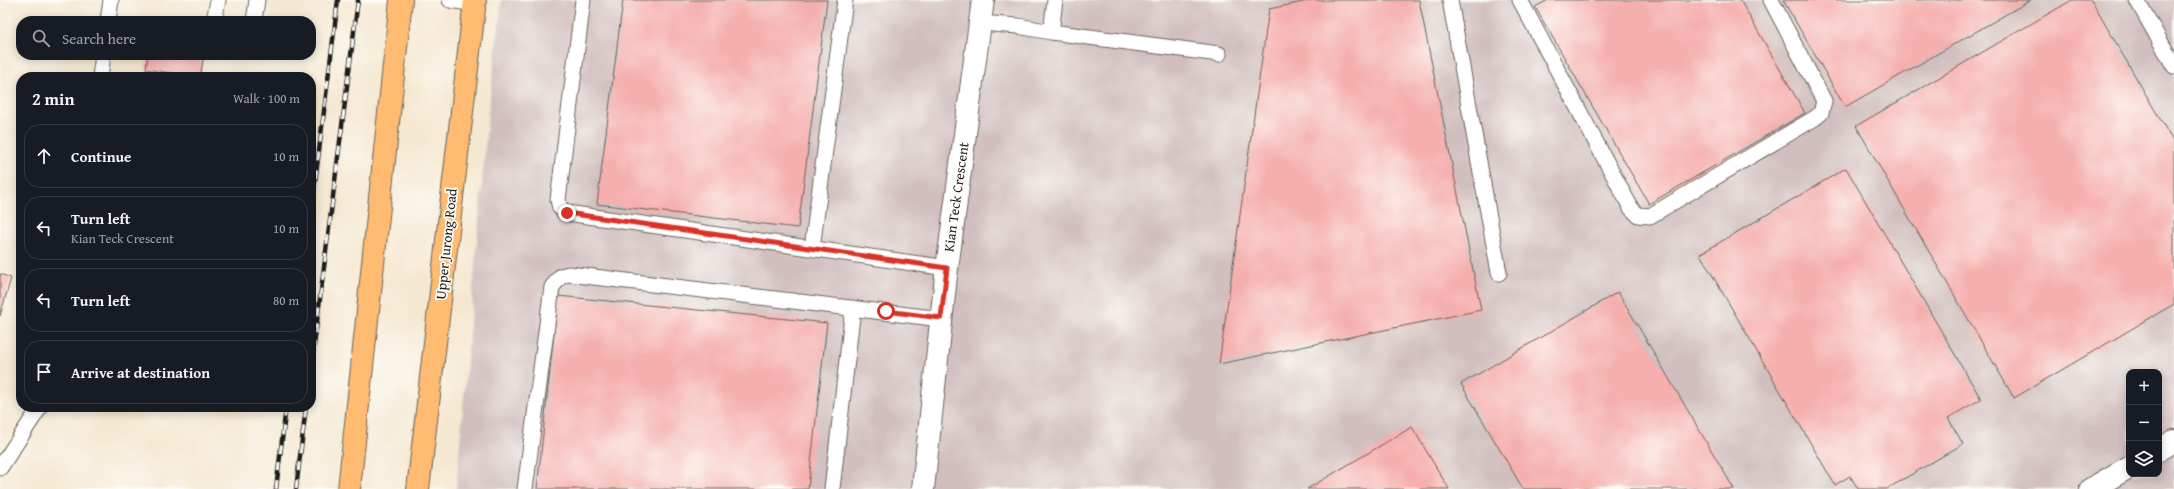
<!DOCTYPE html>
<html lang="en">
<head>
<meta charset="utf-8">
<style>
	body { margin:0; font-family:"Gentium Book Plus",serif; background:#20242c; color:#f1f3f6 }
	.controls { position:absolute; right:12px; bottom:12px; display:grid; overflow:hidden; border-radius:8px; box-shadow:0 2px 10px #0003 }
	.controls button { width:36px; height:36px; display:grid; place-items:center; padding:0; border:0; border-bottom:1px solid #363941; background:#171b24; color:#f1f3f6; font:20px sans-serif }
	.stop { position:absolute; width:12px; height:12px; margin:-9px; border:3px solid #d93025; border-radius:50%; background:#fff }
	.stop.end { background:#d93025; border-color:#fff; box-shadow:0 1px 4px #0008 }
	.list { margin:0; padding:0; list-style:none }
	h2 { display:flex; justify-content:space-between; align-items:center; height:52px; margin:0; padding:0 16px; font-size:17px }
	h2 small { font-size:13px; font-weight:400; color:#9ea1a6 }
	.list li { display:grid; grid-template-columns:26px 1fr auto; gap:12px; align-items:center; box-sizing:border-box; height:64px; margin:0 8px 8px; padding:0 8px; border:1px solid #363941; border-radius:16px }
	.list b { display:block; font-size:15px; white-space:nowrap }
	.list p { margin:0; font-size:13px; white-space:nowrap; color:#9ea1a6 }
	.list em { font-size:13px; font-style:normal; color:#9ea1a6 }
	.icon { flex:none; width:22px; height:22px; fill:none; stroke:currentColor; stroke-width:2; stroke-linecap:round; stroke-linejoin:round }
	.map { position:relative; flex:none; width:2174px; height:489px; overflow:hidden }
	.search { position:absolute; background:#171b24; box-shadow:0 2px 10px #0003; left:16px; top:16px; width:300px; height:44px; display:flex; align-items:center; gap:10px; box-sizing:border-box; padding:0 14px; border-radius:16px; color:#9ea1a6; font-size:15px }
	.panel { position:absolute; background:#171b24; box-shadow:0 2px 10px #0003; left:16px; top:72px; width:300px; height:340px; border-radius:16px }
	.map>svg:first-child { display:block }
	.industrial { fill:#d1bfbf; fill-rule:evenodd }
	.building { fill:#f5afad }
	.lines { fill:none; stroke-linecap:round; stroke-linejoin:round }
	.lane-casing { stroke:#68635b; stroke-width:17 }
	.street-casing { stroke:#68635b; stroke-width:24 }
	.primary-casing { stroke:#68635b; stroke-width:24 }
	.lane { stroke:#fff; stroke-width:15 }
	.street { stroke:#fff; stroke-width:22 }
	.primary { stroke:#febb71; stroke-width:22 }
	.rail-casing { stroke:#1c1c1c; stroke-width:4.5 }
	.rail { stroke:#fdfcf7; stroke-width:3; stroke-dasharray:9; stroke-linecap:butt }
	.route { stroke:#d93025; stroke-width:5 }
	.labels { text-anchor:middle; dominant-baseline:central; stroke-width:3.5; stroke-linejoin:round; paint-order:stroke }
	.street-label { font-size:14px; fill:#1c1c1c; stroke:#fdfcf7 }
</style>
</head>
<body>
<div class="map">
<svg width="2174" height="489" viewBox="0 0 2174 489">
	<rect width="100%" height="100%" fill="#fdfcf7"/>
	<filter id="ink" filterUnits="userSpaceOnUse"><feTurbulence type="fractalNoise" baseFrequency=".025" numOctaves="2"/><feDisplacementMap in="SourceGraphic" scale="8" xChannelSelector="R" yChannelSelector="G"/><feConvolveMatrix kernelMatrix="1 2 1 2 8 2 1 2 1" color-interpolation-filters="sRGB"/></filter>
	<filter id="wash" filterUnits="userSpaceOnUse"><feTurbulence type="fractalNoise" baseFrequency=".012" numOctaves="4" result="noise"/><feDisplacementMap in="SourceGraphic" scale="16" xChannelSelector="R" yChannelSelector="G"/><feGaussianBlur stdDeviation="0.9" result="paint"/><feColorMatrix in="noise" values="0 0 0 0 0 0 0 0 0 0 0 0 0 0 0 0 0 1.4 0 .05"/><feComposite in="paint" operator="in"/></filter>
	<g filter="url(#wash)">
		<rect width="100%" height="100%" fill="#f5e8d1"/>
		<path class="industrial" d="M502 0H2174V489H456L488 113ZM2129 372H2159V474H2129Z"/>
		<g id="blocks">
			<path class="building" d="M623 0H827L798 228 597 204Z
				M1313 0H1419L1481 310 1219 364 1269 9Z
				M1548 0H1740L1805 113 1649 204 1535 7Z
				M1783 0H2031L1845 107Z
				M2072 0H2091L2174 143V304L2014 398 1856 126Z
				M148 55H204L200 77 146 69Z
				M1846 168 1981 399 1948 418 1963 444 1887 489H1858L1850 476 1835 485 1700 254Z
				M0 274 11 278 0 316Z
				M1618 292 1734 489H1523L1461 384Z
				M558 296 827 323 808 489H537Z
				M1412 427 1449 489H1307Z"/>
		</g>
	</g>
	<g filter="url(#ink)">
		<use href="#blocks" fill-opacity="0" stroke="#68635b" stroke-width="1"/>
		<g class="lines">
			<g class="lane-casing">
				<path id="lane" d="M450 0 475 4
					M583 0 558 200 560 208 567 213 947 268
					M1450 0 1499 273
					M1520 0 1631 208 1638 215 1650 216 1815 118 1821 113 1824 101 1771 0
					M2137 0 2174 66
					M108 21 111 0
					M214 21 218 0
					M254 21 257 0
					M980 23 1018 26 1051 32 1219 54
					M1051 32 1055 0
					M100 77 103 55
					M812 248 845 0
					M0 468 40 407
					M525 489 552 287 561 276 569 274 941 319
					M832 489 853 308"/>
			</g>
			<g class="street-casing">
				<path id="street" d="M2159 450 2174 441
					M923 489 946 276 983 0
					M2091 489 2129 467"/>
			</g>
			<g class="primary-casing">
				<path id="primary" d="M349 489 401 0
					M418 489 475 0"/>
			</g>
			<use href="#lane" class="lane"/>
			<use href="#street" class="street"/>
			<use href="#primary" class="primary"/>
			<g class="rail-casing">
				<path id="rail" d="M311 214 338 0
					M311 369 358 0
					M276 489 286 407
					M296 489 306 407"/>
			</g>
			<use href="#rail" class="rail"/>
		</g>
	</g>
	<g class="lines" filter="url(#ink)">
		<path class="route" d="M567 213 947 268 941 318 886 311"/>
	</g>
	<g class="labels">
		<g class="street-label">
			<text transform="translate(956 197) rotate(-82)">Kian Teck Crescent</text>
			<text transform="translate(446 244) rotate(-84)">Upper Jurong Road</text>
		</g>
	</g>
</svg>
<div class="controls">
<button>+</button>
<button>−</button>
<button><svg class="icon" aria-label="layers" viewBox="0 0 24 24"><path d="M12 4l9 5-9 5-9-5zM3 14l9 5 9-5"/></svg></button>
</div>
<div class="stop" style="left:886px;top:311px"></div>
<div class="stop end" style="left:567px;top:213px"></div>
<div class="search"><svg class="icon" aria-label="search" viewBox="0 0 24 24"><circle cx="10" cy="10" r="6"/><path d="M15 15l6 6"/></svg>Search here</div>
<section class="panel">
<h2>2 min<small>Walk · 100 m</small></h2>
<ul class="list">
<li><svg class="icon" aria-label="ahead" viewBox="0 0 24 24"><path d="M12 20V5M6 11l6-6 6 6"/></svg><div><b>Continue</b></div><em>10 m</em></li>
<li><svg class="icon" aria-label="left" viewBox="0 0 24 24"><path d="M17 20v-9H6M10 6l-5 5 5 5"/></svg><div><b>Turn left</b><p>Kian Teck Crescent</p></div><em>10 m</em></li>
<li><svg class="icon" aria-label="left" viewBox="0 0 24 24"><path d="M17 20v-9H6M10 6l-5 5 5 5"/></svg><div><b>Turn left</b></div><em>80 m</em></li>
<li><svg class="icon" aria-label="arrive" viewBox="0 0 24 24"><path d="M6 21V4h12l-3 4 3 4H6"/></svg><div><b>Arrive at destination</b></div></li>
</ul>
</section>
</div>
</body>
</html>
